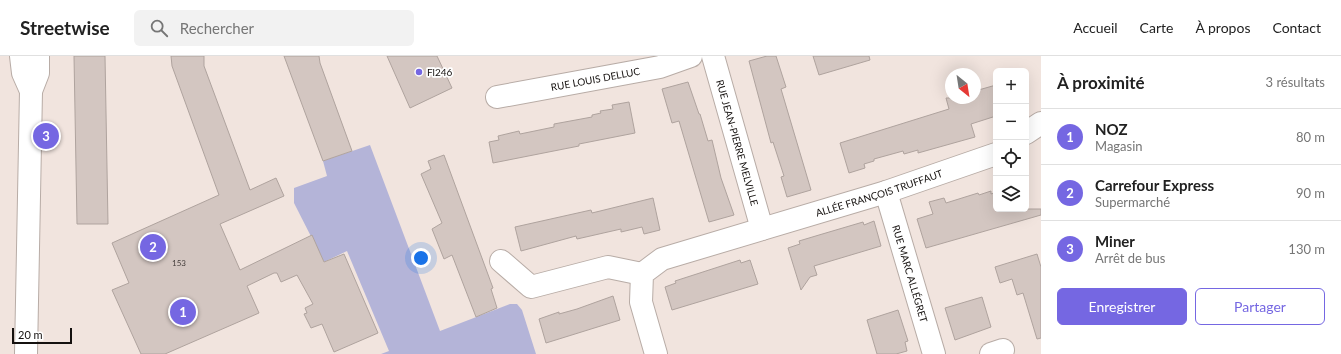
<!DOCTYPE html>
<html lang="fr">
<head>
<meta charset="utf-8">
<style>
	body { margin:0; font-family:Lato,sans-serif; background:#f2f2f2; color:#222 }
	.controls { position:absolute; right:12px; top:12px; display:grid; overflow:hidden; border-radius:6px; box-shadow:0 4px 16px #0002 }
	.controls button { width:36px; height:36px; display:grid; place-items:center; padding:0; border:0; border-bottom:1px solid #e0e0e0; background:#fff; color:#222; font:20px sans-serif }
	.compass { position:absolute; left:945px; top:12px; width:36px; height:36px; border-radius:50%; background:#fff; box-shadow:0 4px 16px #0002; rotate:150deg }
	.scale { position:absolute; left:12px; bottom:10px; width:60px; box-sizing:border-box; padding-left:4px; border:2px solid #15110f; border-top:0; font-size:11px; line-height:14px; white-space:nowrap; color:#15110f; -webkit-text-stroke:3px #fff; paint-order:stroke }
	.you { position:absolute; left:421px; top:202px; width:14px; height:14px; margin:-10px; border:3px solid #fff; border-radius:50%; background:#1a73e8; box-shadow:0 0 0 6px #1a73e833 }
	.badge { display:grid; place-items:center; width:26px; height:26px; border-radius:50%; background:#7567e2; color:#fff; font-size:13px; font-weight:700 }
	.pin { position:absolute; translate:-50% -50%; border:2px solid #fff; box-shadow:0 1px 4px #0006 }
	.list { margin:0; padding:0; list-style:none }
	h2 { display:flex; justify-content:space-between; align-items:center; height:52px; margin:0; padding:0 16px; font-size:17px }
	h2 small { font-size:13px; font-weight:400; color:#767676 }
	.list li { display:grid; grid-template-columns:26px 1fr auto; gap:12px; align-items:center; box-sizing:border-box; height:56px; padding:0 16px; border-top:1px solid #e0e0e0 }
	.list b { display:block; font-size:15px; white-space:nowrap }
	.list p { margin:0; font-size:13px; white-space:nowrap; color:#767676 }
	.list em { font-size:13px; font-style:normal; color:#767676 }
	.actions { display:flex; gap:8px; padding:12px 16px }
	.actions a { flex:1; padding:9px 0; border:1px solid #7567e2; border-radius:6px; text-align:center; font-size:14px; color:#7567e2 }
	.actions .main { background:#7567e2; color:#fff }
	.icon { flex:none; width:22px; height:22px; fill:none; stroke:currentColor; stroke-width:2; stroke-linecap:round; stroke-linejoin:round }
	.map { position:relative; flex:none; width:1041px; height:298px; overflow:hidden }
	header { display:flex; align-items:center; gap:24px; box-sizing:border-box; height:56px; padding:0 20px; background:#fff; border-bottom:1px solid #e0e0e0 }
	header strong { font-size:19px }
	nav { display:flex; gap:22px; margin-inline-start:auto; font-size:14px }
	.search { width:280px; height:36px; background:#f2f2f2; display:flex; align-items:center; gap:10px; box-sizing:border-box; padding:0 14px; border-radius:6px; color:#767676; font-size:15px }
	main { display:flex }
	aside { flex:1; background:#fff }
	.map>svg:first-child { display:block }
	.green { fill:#b4b4d8 }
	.building { fill:#d3c6c1; stroke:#afa39e }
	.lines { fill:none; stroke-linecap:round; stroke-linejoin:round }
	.minor-casing { stroke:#b8aca6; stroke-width:24 }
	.minor { stroke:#fff; stroke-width:22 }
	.poi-dot { fill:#7567e2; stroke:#fff; stroke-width:1.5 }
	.labels { text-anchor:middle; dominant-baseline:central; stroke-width:3.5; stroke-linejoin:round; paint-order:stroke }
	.number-label { font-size:8px; fill:#443e3c }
	.poi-label { font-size:10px; fill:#15110f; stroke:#fff; text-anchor:start }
	.street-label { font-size:10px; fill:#15110f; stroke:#fff }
</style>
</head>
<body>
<header>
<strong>Streetwise</strong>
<div class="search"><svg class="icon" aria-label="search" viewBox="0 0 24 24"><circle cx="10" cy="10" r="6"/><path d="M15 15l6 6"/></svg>Rechercher</div>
<nav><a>Accueil</a><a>Carte</a><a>À propos</a><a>Contact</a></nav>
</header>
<main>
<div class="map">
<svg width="1041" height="298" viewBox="0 0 1041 298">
	<rect width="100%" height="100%" fill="#f1e4de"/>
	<path class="green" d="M370 89 440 275 510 248H517L522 254 536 298H381L389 295 347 195 324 206 294 147V132L327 120 323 105Z"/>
	<path class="building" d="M74 0H105L108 168H77Z
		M171 0H204V10L250 134 276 122 284 140 220 168 240 214 312 179 324 206 344 198 378 277 334 296 322 268 311 272 304 258 307 257 305 252 313 248 297 219 281 226 277 217H274L247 230 259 257 165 298H141L112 234 129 227 112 187 219 139 172 10Z
		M284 0H319L320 7 352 95 323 105Z
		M387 0H437L452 32 410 52Z
		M767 0H776L786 31 781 33 811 134 787 141 781 121 784 120 773 86 771 87 749 5Z
		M813 0H869L870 4 819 19Z
		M688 26 699 58H700L708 85 712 84 721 122 734 159 709 166 679 65 672 67 662 33Z
		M996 29V60L971 68 975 81 918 97V94L904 98 903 95 874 103V105L864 108 865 112 849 117 840 87 949 53 946 42H975V35Z
		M629 46 635 77 579 88V90L493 107 489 86 499 84 498 80 519 75 520 78 554 71V68L592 61V59L601 57 600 55 613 53 612 49Z
		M444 99 493 232 491 233 497 252 476 261 452 199 444 203 432 173 442 167 421 118 431 113 428 105Z
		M991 135V138L996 136V153H1041V159L926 192 917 163 933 158 929 146 944 142 946 147 978 137 979 139Z
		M653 142 660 174 644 178 642 171 621 176V173L577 183 576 180 521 195 515 171 591 154 592 157Z
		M874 165 881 190 814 210 817 219 810 221 801 234 788 192 800 188 799 185 819 179 863 166 864 169Z
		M1037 198 1041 211V282L1037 283 1023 237 1017 239 1012 223 1000 227 995 211Z
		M740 204 741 207 750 204 758 228 672 254 665 231 676 227 675 225Z
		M613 240 620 264 546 287 539 263 559 256V258L577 253Z
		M982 241 991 271 955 284 945 252Z
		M898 254 908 285 905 286 907 295 896 298H877L867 264Z"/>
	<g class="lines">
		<g class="minor-casing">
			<g id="minor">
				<path d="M21 0 23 17 31 35"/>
				<path id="s1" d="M713 0 762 173"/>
				<path id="s2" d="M497 41 660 11 691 0"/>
				<path d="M1026 77 1041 67"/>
				<path id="s3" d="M886 136 934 298"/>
				<path d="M501 205 531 231 608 211 642 218"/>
				<path d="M26 298 31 35 38 17V0"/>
				<path id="s4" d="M656 298 641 246 642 218 662 203 886 136 996 98"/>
				<path d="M991 298 1003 294"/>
			</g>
		</g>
		<use href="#minor" class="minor"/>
	</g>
	<circle class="poi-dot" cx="419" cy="16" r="4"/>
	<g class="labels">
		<g class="number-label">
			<text x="179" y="207">153</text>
		</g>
		<g class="poi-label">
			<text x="427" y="16">Fl246</text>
		</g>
		<g class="street-label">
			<text stroke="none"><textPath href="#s2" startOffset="100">RUE LOUIS DELLUC</textPath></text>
			<text stroke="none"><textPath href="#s1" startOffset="90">RUE JEAN-PIERRE MELVILLE</textPath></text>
			<text stroke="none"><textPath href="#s4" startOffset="334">ALLÉE FRANÇOIS TRUFFAUT</textPath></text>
			<text stroke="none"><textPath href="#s3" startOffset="85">RUE MARC ALLÉGRET</textPath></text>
		</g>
	</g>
</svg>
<div class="controls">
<button>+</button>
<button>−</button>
<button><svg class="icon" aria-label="locate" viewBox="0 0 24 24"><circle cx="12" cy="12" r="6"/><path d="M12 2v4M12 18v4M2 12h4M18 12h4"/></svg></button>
<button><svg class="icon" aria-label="layers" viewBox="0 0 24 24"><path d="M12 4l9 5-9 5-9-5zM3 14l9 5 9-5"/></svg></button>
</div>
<svg class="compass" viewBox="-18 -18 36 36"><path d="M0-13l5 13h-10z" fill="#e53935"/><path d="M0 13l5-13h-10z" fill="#767676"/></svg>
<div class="scale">20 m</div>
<div class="you"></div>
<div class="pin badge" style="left:183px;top:256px">1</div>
<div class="pin badge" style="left:153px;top:191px">2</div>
<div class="pin badge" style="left:46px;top:80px">3</div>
</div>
<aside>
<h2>À proximité<small>3 résultats</small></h2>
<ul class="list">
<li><span class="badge">1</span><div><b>NOZ</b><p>Magasin</p></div><em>80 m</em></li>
<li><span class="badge">2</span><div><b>Carrefour Express</b><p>Supermarché</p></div><em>90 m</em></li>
<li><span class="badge">3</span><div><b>Miner</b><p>Arrêt de bus</p></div><em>130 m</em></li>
</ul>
<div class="actions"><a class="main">Enregistrer</a><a>Partager</a></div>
</aside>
</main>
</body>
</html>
